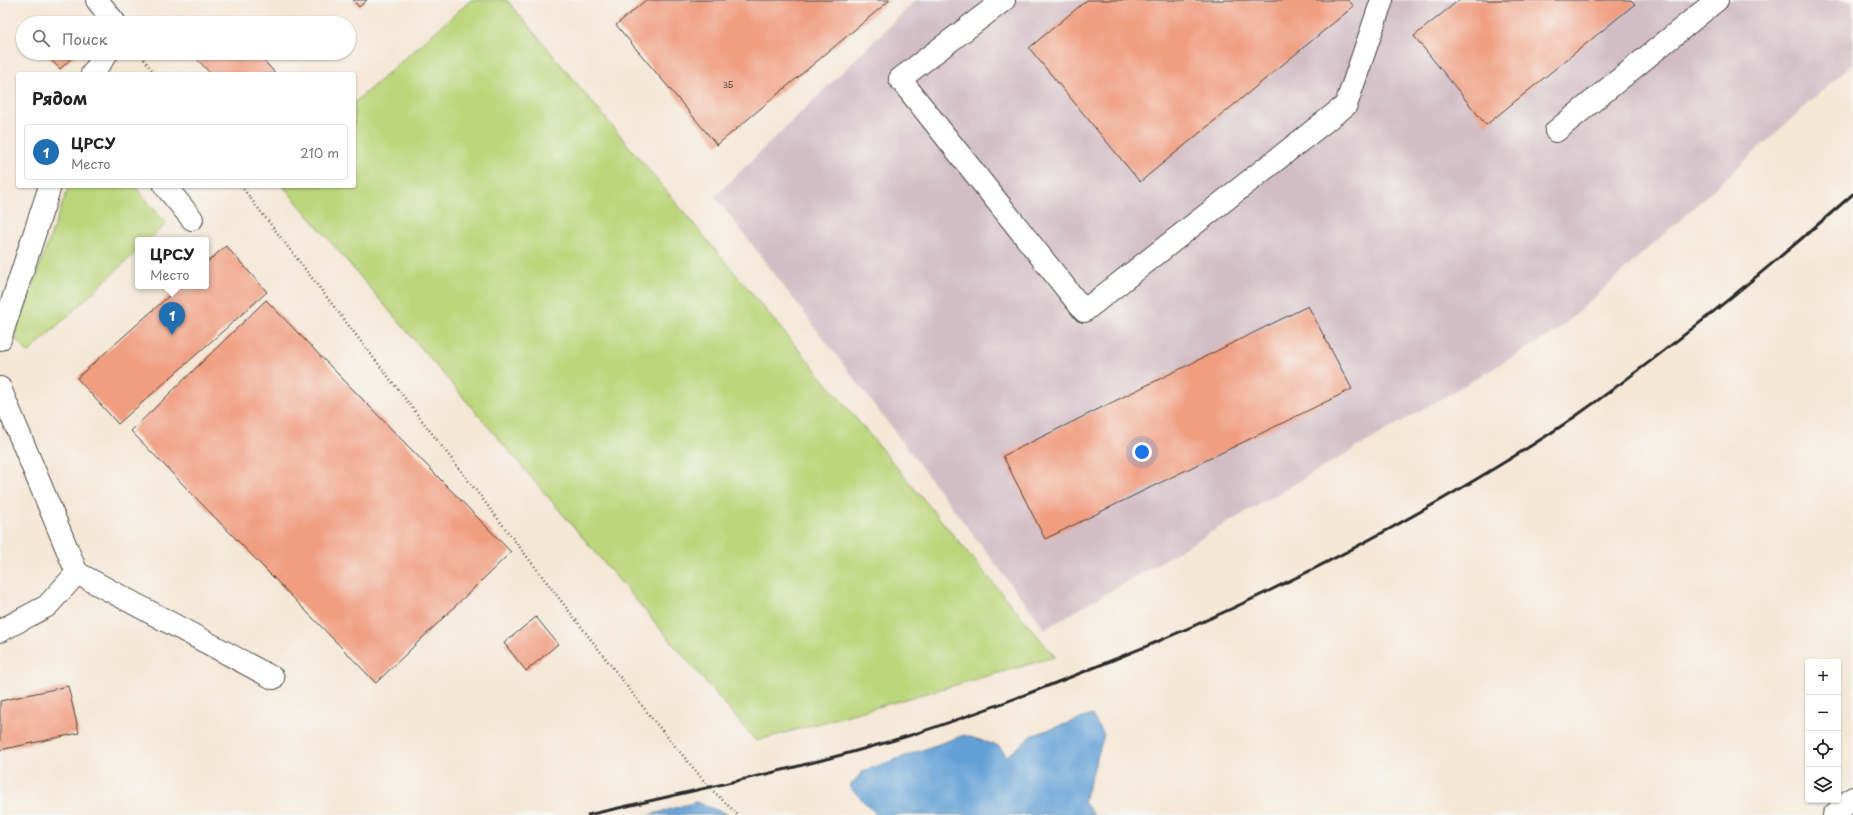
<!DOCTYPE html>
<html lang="ru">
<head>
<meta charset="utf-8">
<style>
	body { margin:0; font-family:"Playpen Sans",sans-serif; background:#f6f6f6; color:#222 }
	.controls { position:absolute; right:12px; bottom:12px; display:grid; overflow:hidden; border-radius:4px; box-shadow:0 1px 3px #0004 }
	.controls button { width:36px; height:36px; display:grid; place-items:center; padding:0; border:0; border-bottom:1px solid #e0e0e0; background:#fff; color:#222; font:20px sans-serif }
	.you { position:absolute; left:1142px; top:452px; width:14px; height:14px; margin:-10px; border:3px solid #fff; border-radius:50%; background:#1a73e8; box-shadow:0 0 0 6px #1a73e833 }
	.badge { display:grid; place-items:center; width:26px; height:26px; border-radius:50%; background:#1f6fb2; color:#fff; font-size:13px; font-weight:700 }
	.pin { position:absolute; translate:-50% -33px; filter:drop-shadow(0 1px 2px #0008) }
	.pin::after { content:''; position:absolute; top:21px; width:14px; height:12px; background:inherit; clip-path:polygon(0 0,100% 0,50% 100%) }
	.popup { position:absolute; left:135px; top:237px; width:74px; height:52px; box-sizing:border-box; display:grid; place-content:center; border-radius:4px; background:#fff; filter:drop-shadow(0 1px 3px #0005); font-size:13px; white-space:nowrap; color:#767676 }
	.popup b { font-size:15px; color:#222 }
	.popup::after { content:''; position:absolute; left:50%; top:100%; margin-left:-8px; border:8px solid transparent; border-top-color:#fff }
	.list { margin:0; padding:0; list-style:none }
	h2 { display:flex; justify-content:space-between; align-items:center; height:52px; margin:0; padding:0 16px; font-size:17px }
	h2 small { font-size:13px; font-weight:400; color:#767676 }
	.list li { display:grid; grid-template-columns:26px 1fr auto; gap:12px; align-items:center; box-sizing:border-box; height:56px; margin:0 8px 8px; padding:0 8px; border:1px solid #e0e0e0; border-radius:4px }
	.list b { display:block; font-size:15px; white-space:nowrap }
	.list p { margin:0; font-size:13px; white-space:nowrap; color:#767676 }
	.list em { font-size:13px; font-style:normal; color:#767676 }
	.icon { flex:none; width:22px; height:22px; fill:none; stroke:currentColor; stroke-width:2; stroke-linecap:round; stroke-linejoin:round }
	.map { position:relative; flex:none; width:1853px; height:815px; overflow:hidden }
	.search { position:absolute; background:#fff; box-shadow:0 1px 3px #0004; left:16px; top:16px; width:340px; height:44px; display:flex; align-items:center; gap:10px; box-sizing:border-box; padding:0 14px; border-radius:22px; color:#767676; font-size:15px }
	.panel { position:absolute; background:#fff; box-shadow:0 1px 3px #0004; left:16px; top:72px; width:340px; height:116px; border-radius:4px }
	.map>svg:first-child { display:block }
	.industrial { fill:#d2bdc5 }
	.green { fill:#bbd57a; stroke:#738052 }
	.water { fill:#64a0d5; stroke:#486680 }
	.building { fill:#f09d80 }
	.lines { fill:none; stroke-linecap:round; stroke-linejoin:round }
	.minor-casing { stroke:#494744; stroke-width:24 }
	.major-casing { stroke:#494744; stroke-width:24 }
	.path { stroke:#494744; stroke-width:2.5; stroke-dasharray:1 3; stroke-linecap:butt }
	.minor { stroke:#fff; stroke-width:22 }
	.major { stroke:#fff; stroke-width:22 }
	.rail { stroke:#2b2b2b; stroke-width:3 }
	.labels { text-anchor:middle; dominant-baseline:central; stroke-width:4; stroke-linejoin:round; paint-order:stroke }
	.number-label { font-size:8px; fill:#5c4840 }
</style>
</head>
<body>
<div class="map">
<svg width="1853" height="815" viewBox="0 0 1853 815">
	<rect width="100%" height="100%" fill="#f6f6f2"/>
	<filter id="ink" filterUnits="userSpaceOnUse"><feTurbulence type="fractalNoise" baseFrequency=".025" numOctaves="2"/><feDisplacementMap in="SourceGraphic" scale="8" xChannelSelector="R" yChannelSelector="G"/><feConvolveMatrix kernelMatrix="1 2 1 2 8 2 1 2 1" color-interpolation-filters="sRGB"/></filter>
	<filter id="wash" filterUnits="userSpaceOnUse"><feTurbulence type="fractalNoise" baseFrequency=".012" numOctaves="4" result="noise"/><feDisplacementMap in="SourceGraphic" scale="16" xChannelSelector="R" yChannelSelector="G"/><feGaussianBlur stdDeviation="0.9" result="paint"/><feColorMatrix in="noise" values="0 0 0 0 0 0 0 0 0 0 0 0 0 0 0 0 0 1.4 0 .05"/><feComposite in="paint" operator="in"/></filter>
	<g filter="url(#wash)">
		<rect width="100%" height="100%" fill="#f4e7d5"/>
		<path class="industrial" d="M916 0H1853V63L1557 331 1045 629 715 196Z"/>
		<path class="green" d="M471 0H507L1055 657 756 741 283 186H354V103Z
			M69 186H135L166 224 148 240H138V250L28 353 14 336Z"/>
		<path class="water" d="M1092 715 1104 735 1084 802 1094 815H877L849 787 863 771 964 735 999 746 1007 756 1033 735Z
			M696 802 730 815H649Z"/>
		<g id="blocks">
			<path class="building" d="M353 0H367L359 7Z
				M646 0H890L717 145 616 25Z
				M1087 0H1348L1354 6 1140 182 1029 48Z
				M1459 0H1631L1635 4 1486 125 1414 36Z
				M44 53H77L60 69Z
				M201 53H257L276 74H211L195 57Z
				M226 246 267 292 118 424 77 378 180 286H206V263Z
				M266 300 511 552 376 683 131 431Z
				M1308 306 1352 389 1045 539 1003 456Z
				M536 617 558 644 526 671 504 643Z
				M68 686 79 733 0 750V701Z"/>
		</g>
	</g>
	<g filter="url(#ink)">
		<use href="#blocks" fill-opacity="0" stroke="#494744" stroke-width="1"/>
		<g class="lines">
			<g class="minor-casing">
				<path id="minor" d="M97 0 115 23
					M1004 0 900 79 1084 311 1346 105 1382 0
					M92 74 107 53
					M1556 131 1717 0
					M165 186 192 219
					M0 339 50 186
					M0 388 77 573 273 678
					M0 631 47 606 77 573"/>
			</g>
			<g class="major-casing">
				<path id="major" d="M1834 815 1853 798"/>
			</g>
			<path class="path" d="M139 53 155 74
				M241 186 650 716 710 788 738 815"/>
			<use href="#minor" class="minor"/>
			<use href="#major" class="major"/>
			<path class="rail" d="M588 815C695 790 803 768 908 736 974 715 1039 690 1103 664 1226 615 1344 557 1458 490 1497 467 1536 444 1573 418 1671 349 1763 273 1853 194"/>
		</g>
	</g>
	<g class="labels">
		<g class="number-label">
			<text x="728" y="85">3Б</text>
		</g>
	</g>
</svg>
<div class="controls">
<button>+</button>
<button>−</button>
<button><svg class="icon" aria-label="locate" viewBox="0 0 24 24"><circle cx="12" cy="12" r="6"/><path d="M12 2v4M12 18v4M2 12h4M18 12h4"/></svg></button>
<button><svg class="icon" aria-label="layers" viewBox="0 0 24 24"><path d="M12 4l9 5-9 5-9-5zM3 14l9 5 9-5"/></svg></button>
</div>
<div class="you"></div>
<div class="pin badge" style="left:172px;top:335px">1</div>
<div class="popup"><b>ЦРСУ</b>Место</div>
<div class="search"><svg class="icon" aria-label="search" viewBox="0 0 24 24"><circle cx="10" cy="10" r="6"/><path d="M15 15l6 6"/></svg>Поиск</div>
<section class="panel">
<h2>Рядом<small></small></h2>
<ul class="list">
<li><span class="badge">1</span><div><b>ЦРСУ</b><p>Место</p></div><em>210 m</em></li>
</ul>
</section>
</div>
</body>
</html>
